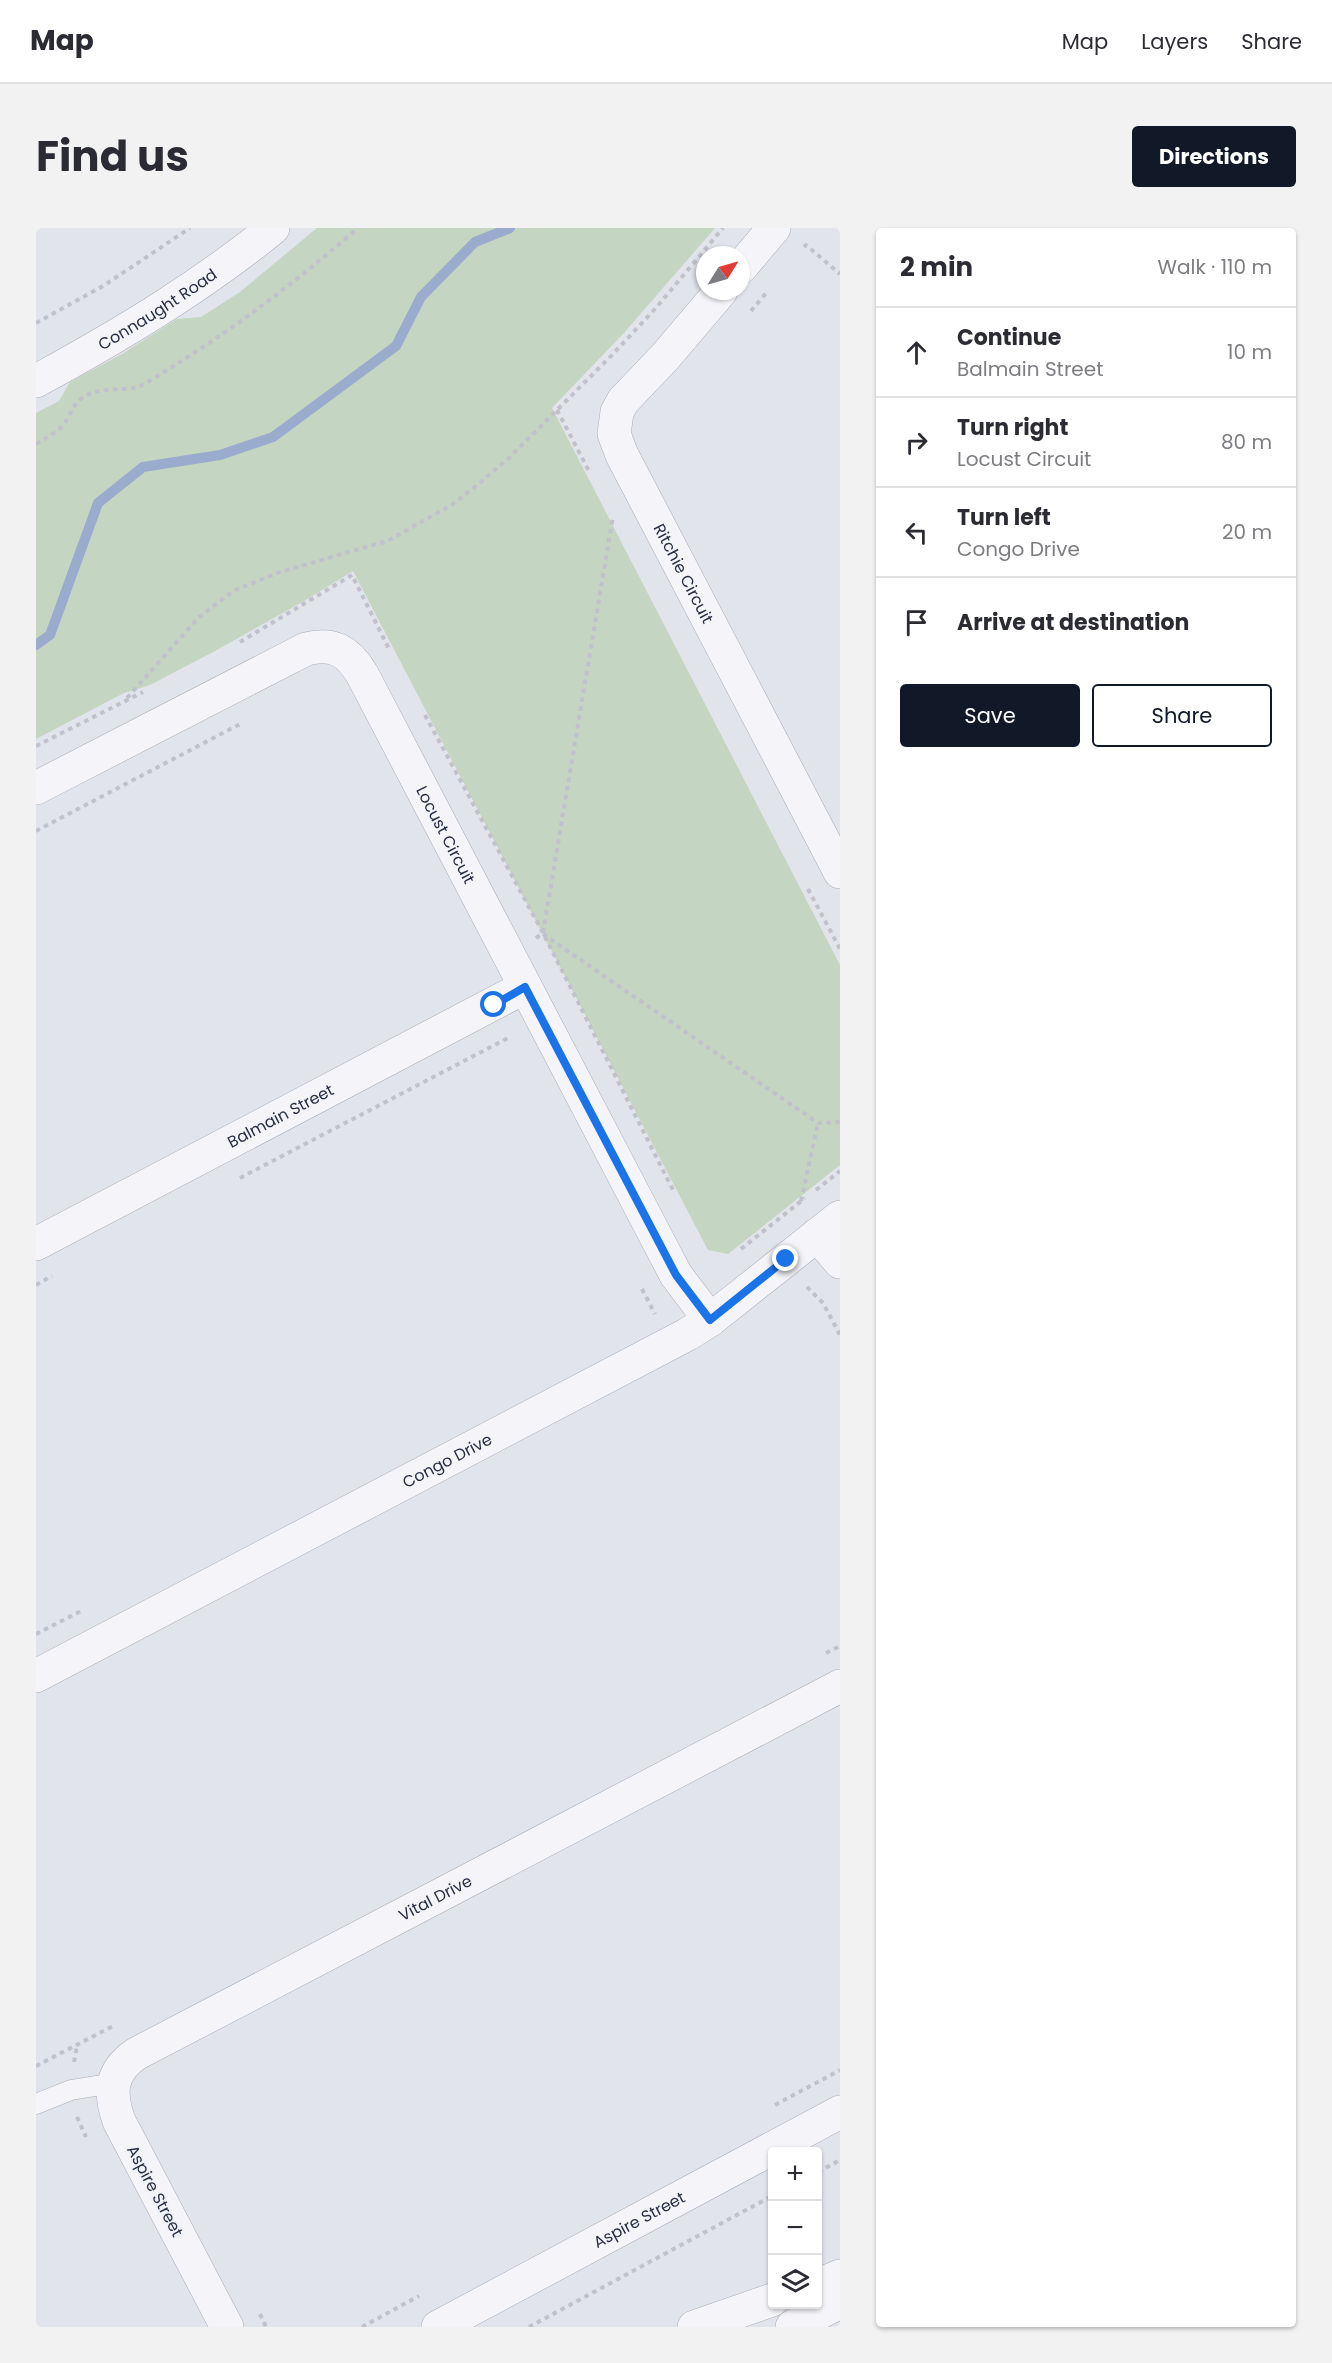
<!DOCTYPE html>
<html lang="en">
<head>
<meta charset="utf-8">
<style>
	body { margin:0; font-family:Poppins,sans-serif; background:#f2f2f3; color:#2b2b33 }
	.controls { position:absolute; right:18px; bottom:18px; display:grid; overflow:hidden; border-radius:6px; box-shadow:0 2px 4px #0004 }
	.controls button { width:54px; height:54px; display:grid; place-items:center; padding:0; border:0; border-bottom:2px solid #e1e1e2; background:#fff; color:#2b2b33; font:30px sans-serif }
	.compass { position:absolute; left:660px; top:18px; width:54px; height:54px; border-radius:50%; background:#fff; box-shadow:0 2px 4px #0004; rotate:53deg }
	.stop { position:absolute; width:18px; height:18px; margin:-14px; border:4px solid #1a73e8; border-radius:50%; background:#fff }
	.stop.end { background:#1a73e8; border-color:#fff; box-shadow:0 2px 6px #0008 }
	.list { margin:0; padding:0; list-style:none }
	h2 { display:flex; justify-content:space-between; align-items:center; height:78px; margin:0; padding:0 24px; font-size:26px }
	h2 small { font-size:20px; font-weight:400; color:#7c7c81 }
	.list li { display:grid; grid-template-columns:39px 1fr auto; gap:18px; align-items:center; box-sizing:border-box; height:90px; padding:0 24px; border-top:2px solid #e1e1e2 }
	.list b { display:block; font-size:22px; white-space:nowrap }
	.list p { margin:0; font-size:20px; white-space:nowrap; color:#7c7c81 }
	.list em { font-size:20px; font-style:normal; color:#7c7c81 }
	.actions { display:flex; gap:12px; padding:18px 24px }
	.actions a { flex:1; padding:14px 0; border:2px solid #111827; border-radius:6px; text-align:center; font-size:21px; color:#111827 }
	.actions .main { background:#111827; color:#fff }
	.icon { flex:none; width:33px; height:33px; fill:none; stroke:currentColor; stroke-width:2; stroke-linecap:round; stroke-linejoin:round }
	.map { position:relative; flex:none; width:804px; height:2099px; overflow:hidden; border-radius:6px }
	header { display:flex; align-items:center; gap:36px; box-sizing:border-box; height:84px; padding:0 30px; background:#fff; border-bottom:2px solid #e1e1e2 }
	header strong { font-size:28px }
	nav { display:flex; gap:33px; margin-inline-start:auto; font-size:21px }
	.intro { display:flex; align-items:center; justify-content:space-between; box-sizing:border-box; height:144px; padding:0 36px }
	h1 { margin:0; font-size:42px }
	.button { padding:15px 27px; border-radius:6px; background:#111827; color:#fff; font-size:21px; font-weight:700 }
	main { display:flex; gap:36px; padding:0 36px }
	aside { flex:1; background:#fff; border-radius:6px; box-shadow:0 2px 4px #0004 }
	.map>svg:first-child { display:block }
	.green { fill:#c4d5c2 }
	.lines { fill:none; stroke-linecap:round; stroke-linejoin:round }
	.stream { stroke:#9aabcd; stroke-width:10 }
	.service-casing { stroke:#aaadb9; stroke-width:21 }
	.minor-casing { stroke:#aaadb9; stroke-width:34 }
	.tertiary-casing { stroke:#aaadb9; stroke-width:34 }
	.path { stroke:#c0c1ca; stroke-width:4; stroke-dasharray:4.5 4.5; stroke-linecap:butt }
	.service { stroke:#f5f5f9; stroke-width:20 }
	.minor { stroke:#f5f5f9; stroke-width:33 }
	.tertiary { stroke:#f5f5f9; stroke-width:33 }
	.route { stroke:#1a73e8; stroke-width:8 }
	.labels { text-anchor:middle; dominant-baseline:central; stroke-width:4.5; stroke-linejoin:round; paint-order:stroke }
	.street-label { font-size:16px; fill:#282e44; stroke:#f1f3f8 }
</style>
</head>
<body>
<header>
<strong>Map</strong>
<nav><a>Map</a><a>Layers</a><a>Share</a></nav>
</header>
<div class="intro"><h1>Find us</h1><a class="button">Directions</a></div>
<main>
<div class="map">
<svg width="804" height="2099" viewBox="0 0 804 2099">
	<rect width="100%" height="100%" fill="#e1e4eb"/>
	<path class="green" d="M281 0H679L587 106 516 180 804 737V937L692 1026 672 1022 317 343 268 373 179 423 114 457 88 465 0 511V185L23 173 34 154 86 126 141 91 165 89 204 64Z"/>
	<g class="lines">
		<path class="stream" d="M0 417 14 407 62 275 107 239 184 227 237 209 360 118 385 69 439 14 474 0"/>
		<g class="service-casing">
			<path id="service" d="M0 1876 35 1862 78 1855"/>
		</g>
		<g class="minor-casing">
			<g id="minor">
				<path d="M705 39 738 0"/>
				<path id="s1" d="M685 63 629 129 587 173 581 184 578 206 586 227 804 644"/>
				<path id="s2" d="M0 560 270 421C297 414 312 423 326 446L629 1026 640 1047 674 1092"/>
				<path d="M781 1007 804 1034"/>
				<path id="s3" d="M0 1016 489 759"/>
				<path id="s4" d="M0 1448 652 1106 674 1092 804 989"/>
				<path id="s5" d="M191 2099 83 1893C73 1865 74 1844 100 1826L804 1458"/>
				<path id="s6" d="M402 2099 804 1884"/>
			</g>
		</g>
		<g class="tertiary-casing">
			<g id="tertiary">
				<path id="s7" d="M0 153C83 108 163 60 237 0"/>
				<path d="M782 2057 804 2048"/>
				<path d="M658 2099 736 2072"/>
				<path d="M756 2099 804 2074"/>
			</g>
		</g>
		<path class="path" d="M768 19 770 17 804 46
			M715 83 731 64
			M0 95 67 58 154 0
			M521 182 554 245
			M0 216C10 210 19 206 27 197 35 187 37 175 49 168 63 159 86 163 103 159 182 113 253 60 322 0
			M204 414 316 347 354 423
			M91 470 162 390 197 363 244 344 351 313 414 278 439 259 473 230 577 126 619 81 687 0
			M389 487 507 705 638 964
			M0 518 107 464
			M0 603 204 496
			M772 661 804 721
			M507 706 782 895 804 894
			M500 710 507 705 577 288
			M204 950 474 809
			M780 962 804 943
			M765 973 782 895
			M705 1021 769 970
			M0 1057 16 1048
			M771 1059 787 1075 804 1107
			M606 1061 619 1086
			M0 1406 47 1382
			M790 1425 804 1418
			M38 1834 41 1818
			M0 1838 79 1797
			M739 1877 804 1842
			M41 1889 50 1909
			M782 1944 804 1932
			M224 2086 230 2099
			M326 2099 383 2068
			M493 2099 736 1968"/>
		<use href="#service" class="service"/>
		<use href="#minor" class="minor"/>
		<use href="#tertiary" class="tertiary"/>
	</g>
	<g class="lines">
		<path class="route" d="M458 777 489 759 640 1047 674 1092 750 1031"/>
	</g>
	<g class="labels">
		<g class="street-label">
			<text stroke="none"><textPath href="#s7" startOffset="141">Connaught Road</textPath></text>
			<text stroke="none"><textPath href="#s1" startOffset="338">Ritchie Circuit</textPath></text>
			<text stroke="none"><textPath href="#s2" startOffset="552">Locust Circuit</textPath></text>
			<text stroke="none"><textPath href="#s3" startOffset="276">Balmain Street</textPath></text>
			<text stroke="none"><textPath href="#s4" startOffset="464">Congo Drive</textPath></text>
			<text stroke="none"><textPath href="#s5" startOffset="646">Vital Drive</textPath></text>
			<text transform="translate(119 1963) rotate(62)">Aspire Street</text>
			<text stroke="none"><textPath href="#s6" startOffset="228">Aspire Street</textPath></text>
		</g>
	</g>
</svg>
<div class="controls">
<button>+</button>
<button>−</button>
<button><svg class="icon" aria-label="layers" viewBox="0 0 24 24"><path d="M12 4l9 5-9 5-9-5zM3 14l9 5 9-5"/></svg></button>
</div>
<svg class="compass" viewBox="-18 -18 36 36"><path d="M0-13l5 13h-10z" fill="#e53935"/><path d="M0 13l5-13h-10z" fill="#7c7c81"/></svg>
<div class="stop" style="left:458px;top:777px"></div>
<div class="stop end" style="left:750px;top:1031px"></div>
</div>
<aside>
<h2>2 min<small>Walk · 110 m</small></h2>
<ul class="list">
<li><svg class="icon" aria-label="ahead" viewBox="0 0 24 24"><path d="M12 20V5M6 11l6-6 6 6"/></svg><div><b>Continue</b><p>Balmain Street</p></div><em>10 m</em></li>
<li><svg class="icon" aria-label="right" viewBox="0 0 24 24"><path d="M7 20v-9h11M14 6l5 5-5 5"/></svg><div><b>Turn right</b><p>Locust Circuit</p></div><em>80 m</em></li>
<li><svg class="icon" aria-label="left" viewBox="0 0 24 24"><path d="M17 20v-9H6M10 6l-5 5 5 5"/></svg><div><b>Turn left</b><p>Congo Drive</p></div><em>20 m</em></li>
<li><svg class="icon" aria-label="arrive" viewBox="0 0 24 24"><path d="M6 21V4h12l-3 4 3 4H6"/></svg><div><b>Arrive at destination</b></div></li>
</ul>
<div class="actions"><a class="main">Save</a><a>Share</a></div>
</aside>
</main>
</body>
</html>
